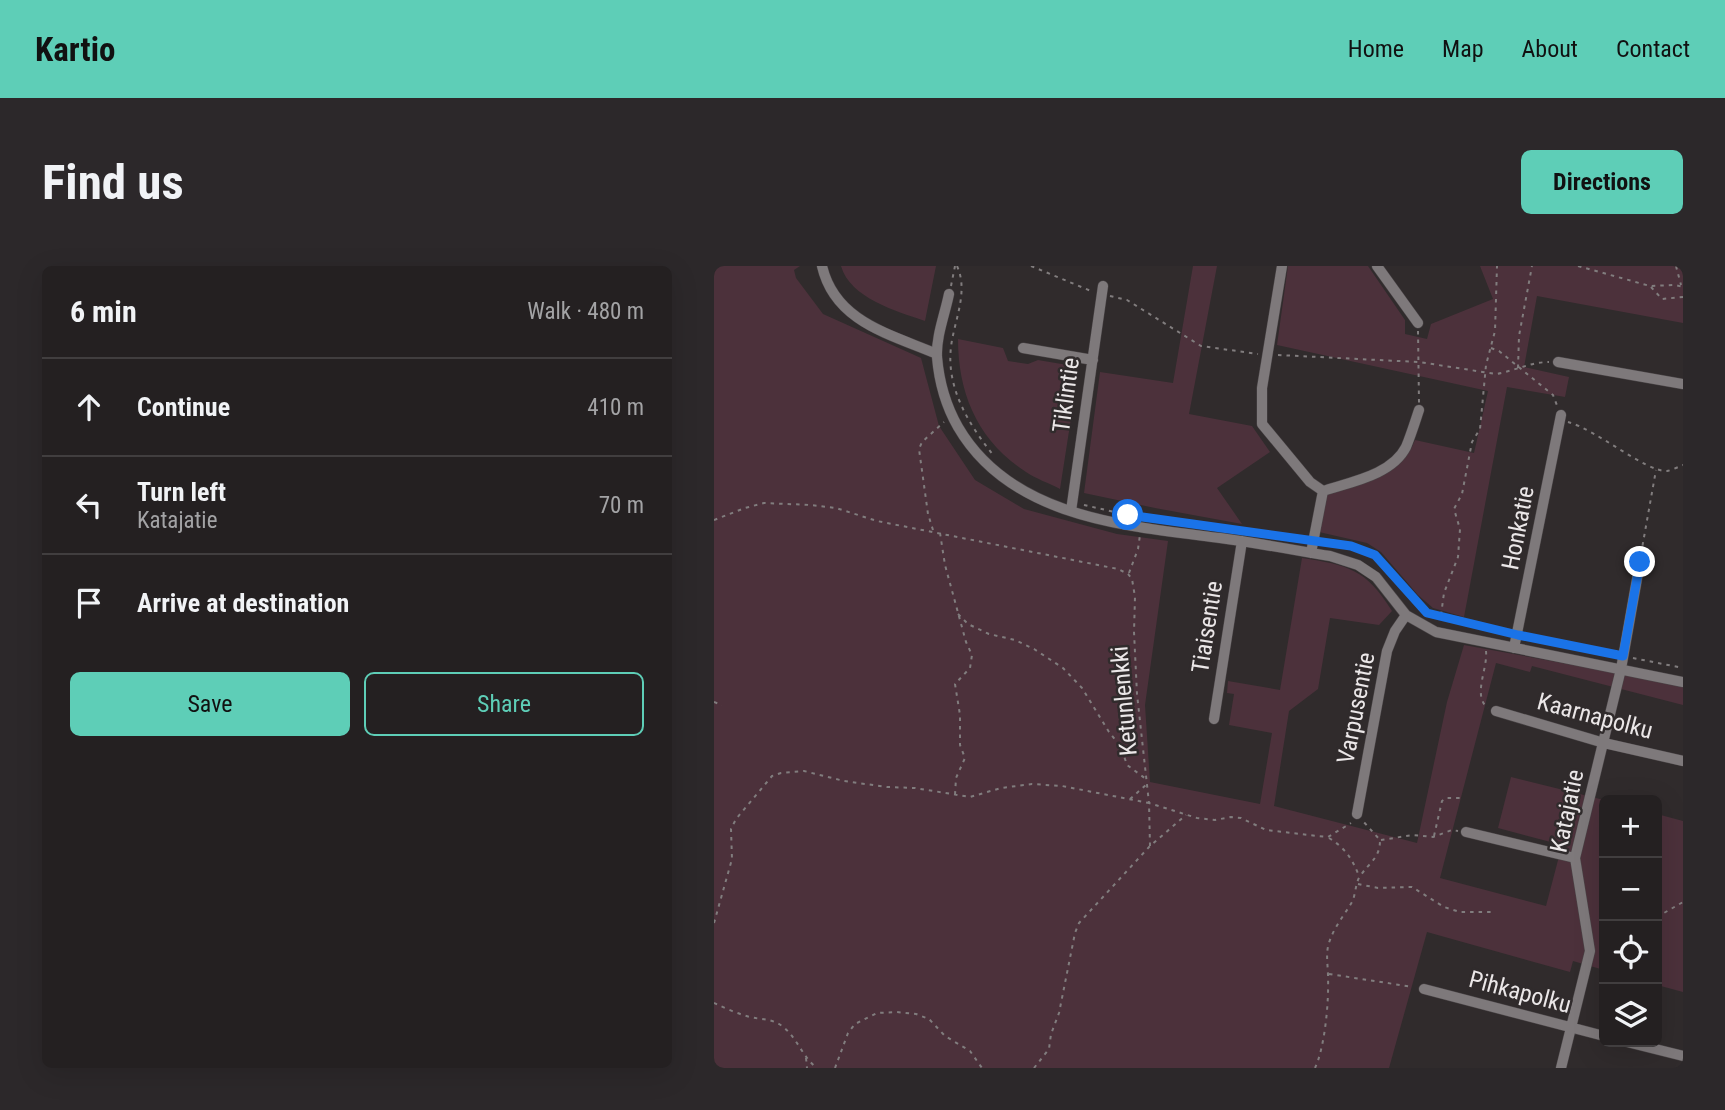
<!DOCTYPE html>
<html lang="en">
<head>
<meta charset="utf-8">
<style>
	body { margin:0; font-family:"Roboto Condensed",sans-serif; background:#2c282a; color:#f1f3f6 }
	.controls { position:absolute; right:21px; bottom:21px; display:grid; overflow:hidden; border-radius:10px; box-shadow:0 7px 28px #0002 }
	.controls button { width:63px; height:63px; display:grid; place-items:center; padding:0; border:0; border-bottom:2px solid #413e3f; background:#242021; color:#f1f3f6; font:35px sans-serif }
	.stop { position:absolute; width:21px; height:21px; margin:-16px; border:5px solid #1a73e8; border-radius:50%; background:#fff }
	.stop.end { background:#1a73e8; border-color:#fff; box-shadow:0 2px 7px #0008 }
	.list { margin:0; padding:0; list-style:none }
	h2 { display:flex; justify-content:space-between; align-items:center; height:91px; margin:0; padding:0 28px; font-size:30px }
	h2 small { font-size:23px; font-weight:400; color:#a3a3a5 }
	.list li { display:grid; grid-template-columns:46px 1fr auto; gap:21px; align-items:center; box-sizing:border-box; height:98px; padding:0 28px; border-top:2px solid #413e3f }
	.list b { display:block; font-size:26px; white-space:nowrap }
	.list p { margin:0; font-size:23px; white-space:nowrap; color:#a3a3a5 }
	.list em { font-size:23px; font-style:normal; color:#a3a3a5 }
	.actions { display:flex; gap:14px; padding:21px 28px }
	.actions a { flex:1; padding:16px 0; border:2px solid #5eceb7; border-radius:10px; text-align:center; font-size:24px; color:#5eceb7 }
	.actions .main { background:#5eceb7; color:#111 }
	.icon { flex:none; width:38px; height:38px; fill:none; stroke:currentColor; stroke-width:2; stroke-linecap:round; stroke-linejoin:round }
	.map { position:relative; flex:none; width:969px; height:802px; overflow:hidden; border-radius:10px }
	header { display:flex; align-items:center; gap:42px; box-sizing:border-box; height:98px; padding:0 35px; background:#5eceb7; color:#111 }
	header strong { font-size:33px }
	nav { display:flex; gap:38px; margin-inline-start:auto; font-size:24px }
	.intro { display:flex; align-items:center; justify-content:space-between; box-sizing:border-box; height:168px; padding:0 42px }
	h1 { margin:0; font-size:49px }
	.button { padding:18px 32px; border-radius:10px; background:#5eceb7; color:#111; font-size:24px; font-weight:700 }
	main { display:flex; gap:42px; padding:0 42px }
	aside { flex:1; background:#242021; border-radius:10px; box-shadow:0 7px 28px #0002 }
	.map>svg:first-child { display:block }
	.green { fill:#4c313b }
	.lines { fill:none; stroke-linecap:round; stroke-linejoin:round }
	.minor-casing { stroke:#4b4648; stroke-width:11 }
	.path { stroke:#817d7e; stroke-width:2; stroke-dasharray:3.5 5; stroke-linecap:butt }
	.minor { stroke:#7e797b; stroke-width:10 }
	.route { stroke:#1a73e8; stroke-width:9 }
	.labels { text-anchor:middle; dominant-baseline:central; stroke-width:5; stroke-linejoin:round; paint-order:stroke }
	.street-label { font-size:24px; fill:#ebe7e8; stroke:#302b2c }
</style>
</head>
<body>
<header>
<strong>Kartio</strong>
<nav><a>Home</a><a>Map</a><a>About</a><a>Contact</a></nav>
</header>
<div class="intro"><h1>Find us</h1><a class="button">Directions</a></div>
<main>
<aside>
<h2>6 min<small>Walk · 480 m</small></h2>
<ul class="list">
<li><svg class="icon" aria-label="ahead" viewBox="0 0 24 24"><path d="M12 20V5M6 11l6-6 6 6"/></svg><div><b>Continue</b></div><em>410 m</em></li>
<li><svg class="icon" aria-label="left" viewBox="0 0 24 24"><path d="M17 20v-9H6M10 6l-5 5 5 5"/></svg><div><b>Turn left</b><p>Katajatie</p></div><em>70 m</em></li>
<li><svg class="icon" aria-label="arrive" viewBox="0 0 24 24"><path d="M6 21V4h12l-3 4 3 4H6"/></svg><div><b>Arrive at destination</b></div></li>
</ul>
<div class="actions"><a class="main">Save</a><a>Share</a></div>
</aside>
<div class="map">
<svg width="969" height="802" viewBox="0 0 969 802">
	<rect width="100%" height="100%" fill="#302b2c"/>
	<path class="green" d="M0 0H86L80 4 82 12 109 48 207 92 225 160 261 214 310 243 403 268 454 275 431 439 436 516 546 538 558 467 515 459 520 428 513 427 514 415 566 424 588 292C634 299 652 303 678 345L665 359 616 352 604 423 575 445 560 540 703 577 733 436 750 379 969 419V439L818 400 816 406 782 397 726 612 832 640 848 579 784 562 797 511 890 534V704L859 695 856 706 713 666 675 802H0Z
		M127 0H222L211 55C182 45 136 32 127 0Z
		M479 0H503L475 148 538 160 556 186 503 222 528 258 441 242 370 227 386 106 459 117Z
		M574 0H654L691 54V68L713 73 717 58 779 33 766 0H969V57L823 30 810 101 855 111 851 131 793 121 750 351 719 342 704 329 667 286 653 277 605 266 613 228C648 218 687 212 701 174L760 187 774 125 563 79Z
		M244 73 289 82 294 95 314 98 324 94 365 101 346 223C335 217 322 213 312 206 264 175 244 128 244 73Z
		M943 548 969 555V726L943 719Z"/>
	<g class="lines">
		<g class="minor-casing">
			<path id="minor" d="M108 0C121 56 176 68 223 88
				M568 0 548 122V158L596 216 609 225 597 287
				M663 0 704 57
				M235 28C231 48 222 70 223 91 225 115 232 140 244 161 297 252 412 260 506 272 543 277 580 284 616 290L644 299 662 311 692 349 722 366 969 416
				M309 82 379 94
				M844 96 969 118
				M609 225C636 216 678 209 692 181 697 169 701 156 705 144
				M357 245 389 20
				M800 382 847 149
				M782 445 890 477 969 495
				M500 453 528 275
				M643 548 673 385 681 365 692 349
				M752 566 861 592
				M710 723 890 770
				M913 776 969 790
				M847 802 876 685 861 592 907 403 926 296"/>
		</g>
		<path class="path" d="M243 0C255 26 240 55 237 81 232 122 255 159 280 190
			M317 0 377 25
			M864 0 936 20 961 19 969 21
			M962 0 967 19
			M237 20 241 0
			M937 21 948 33 969 31
			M396 30 413 34 487 80 544 88
			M704 65 705 137
			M777 82 785 85 839 129 844 142
			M564 89 705 96 782 108C800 105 817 96 835 96
			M804 102 805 70 818 0
			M854 156C883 164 932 206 953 205 958 204 964 201 969 199
			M370 239 414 249 589 274
			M0 254 31 242 50 237 97 239 122 242 163 255 404 303 414 308 418 313 421 331 420 366 423 428 435 537 483 552 501 554 517 551 527 552 552 564 603 570 614 571 637 557
			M219 264 214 248 205 183 208 176 230 156
			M226 267 231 299 252 376 258 389 256 402 241 418 246 449V479L251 492 242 512 241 529
			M608 277 637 280 661 289 713 347 793 366
			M927 288 942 204
			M415 307 424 283 426 269
			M244 348 254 358 275 368 301 374 320 383 349 402 368 422 395 466 407 481 413 499 432 513
			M727 349 730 327 744 291 746 263 740 243 748 228 758 176 766 163 772 99 781 65 783 0
			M812 371 899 388
			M772 385C774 403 758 430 774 442
			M919 392 969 402
			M0 436 8 439
			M416 533 433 518
			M720 570 728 535 732 532H746
			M615 572C631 582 638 592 645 610
			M667 574 699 569 719 571 738 564 744 565
			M644 618 664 622 698 621 730 641 746 646H781
			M943 651 969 636
			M0 657 18 593 17 563 22 553 58 510 67 507 90 505 130 515 173 521 201 522 256 531 287 522 318 518 348 520 435 537 436 580
			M615 708 699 721
			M0 737C11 742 24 748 36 751 48 754 57 752 68 760 83 771 88 791 103 802
			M92 792 93 802
			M121 802 134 767 141 758 163 747 183 746 202 748 215 753 231 770 256 785 268 802
			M320 802 335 783 337 768 345 747 361 667 365 657 436 580 472 549
			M601 802C611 781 615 735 614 711 614 698 611 686 616 674 621 660 631 648 638 636 642 628 641 618 646 610 656 596 666 592 666 574L648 554"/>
		<use href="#minor" class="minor"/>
	</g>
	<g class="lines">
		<path class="route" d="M414 249 637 280 661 289 713 347 804 369 909 390 926 296"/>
	</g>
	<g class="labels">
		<g class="street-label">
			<text transform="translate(352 129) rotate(-82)">Tiklintie</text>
			<text transform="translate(804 262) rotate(-79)">Honkatie</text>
			<text transform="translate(493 361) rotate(-81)">Tiaisentie</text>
			<text transform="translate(410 435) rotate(-95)">Ketunlenkki</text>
			<text transform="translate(642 442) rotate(-79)">Varpusentie</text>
			<text transform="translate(881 450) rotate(15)">Kaarnapolku</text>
			<text transform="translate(853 545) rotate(-78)">Katajatie</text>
			<text transform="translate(806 726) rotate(15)">Pihkapolku</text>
		</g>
	</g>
</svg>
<div class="controls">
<button>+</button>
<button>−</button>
<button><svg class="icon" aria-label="locate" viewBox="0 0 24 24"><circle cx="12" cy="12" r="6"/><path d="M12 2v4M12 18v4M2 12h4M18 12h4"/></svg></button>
<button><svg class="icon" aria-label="layers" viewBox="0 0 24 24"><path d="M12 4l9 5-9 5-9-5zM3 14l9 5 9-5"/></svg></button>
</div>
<div class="stop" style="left:414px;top:249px"></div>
<div class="stop end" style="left:926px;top:296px"></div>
</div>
</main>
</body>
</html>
